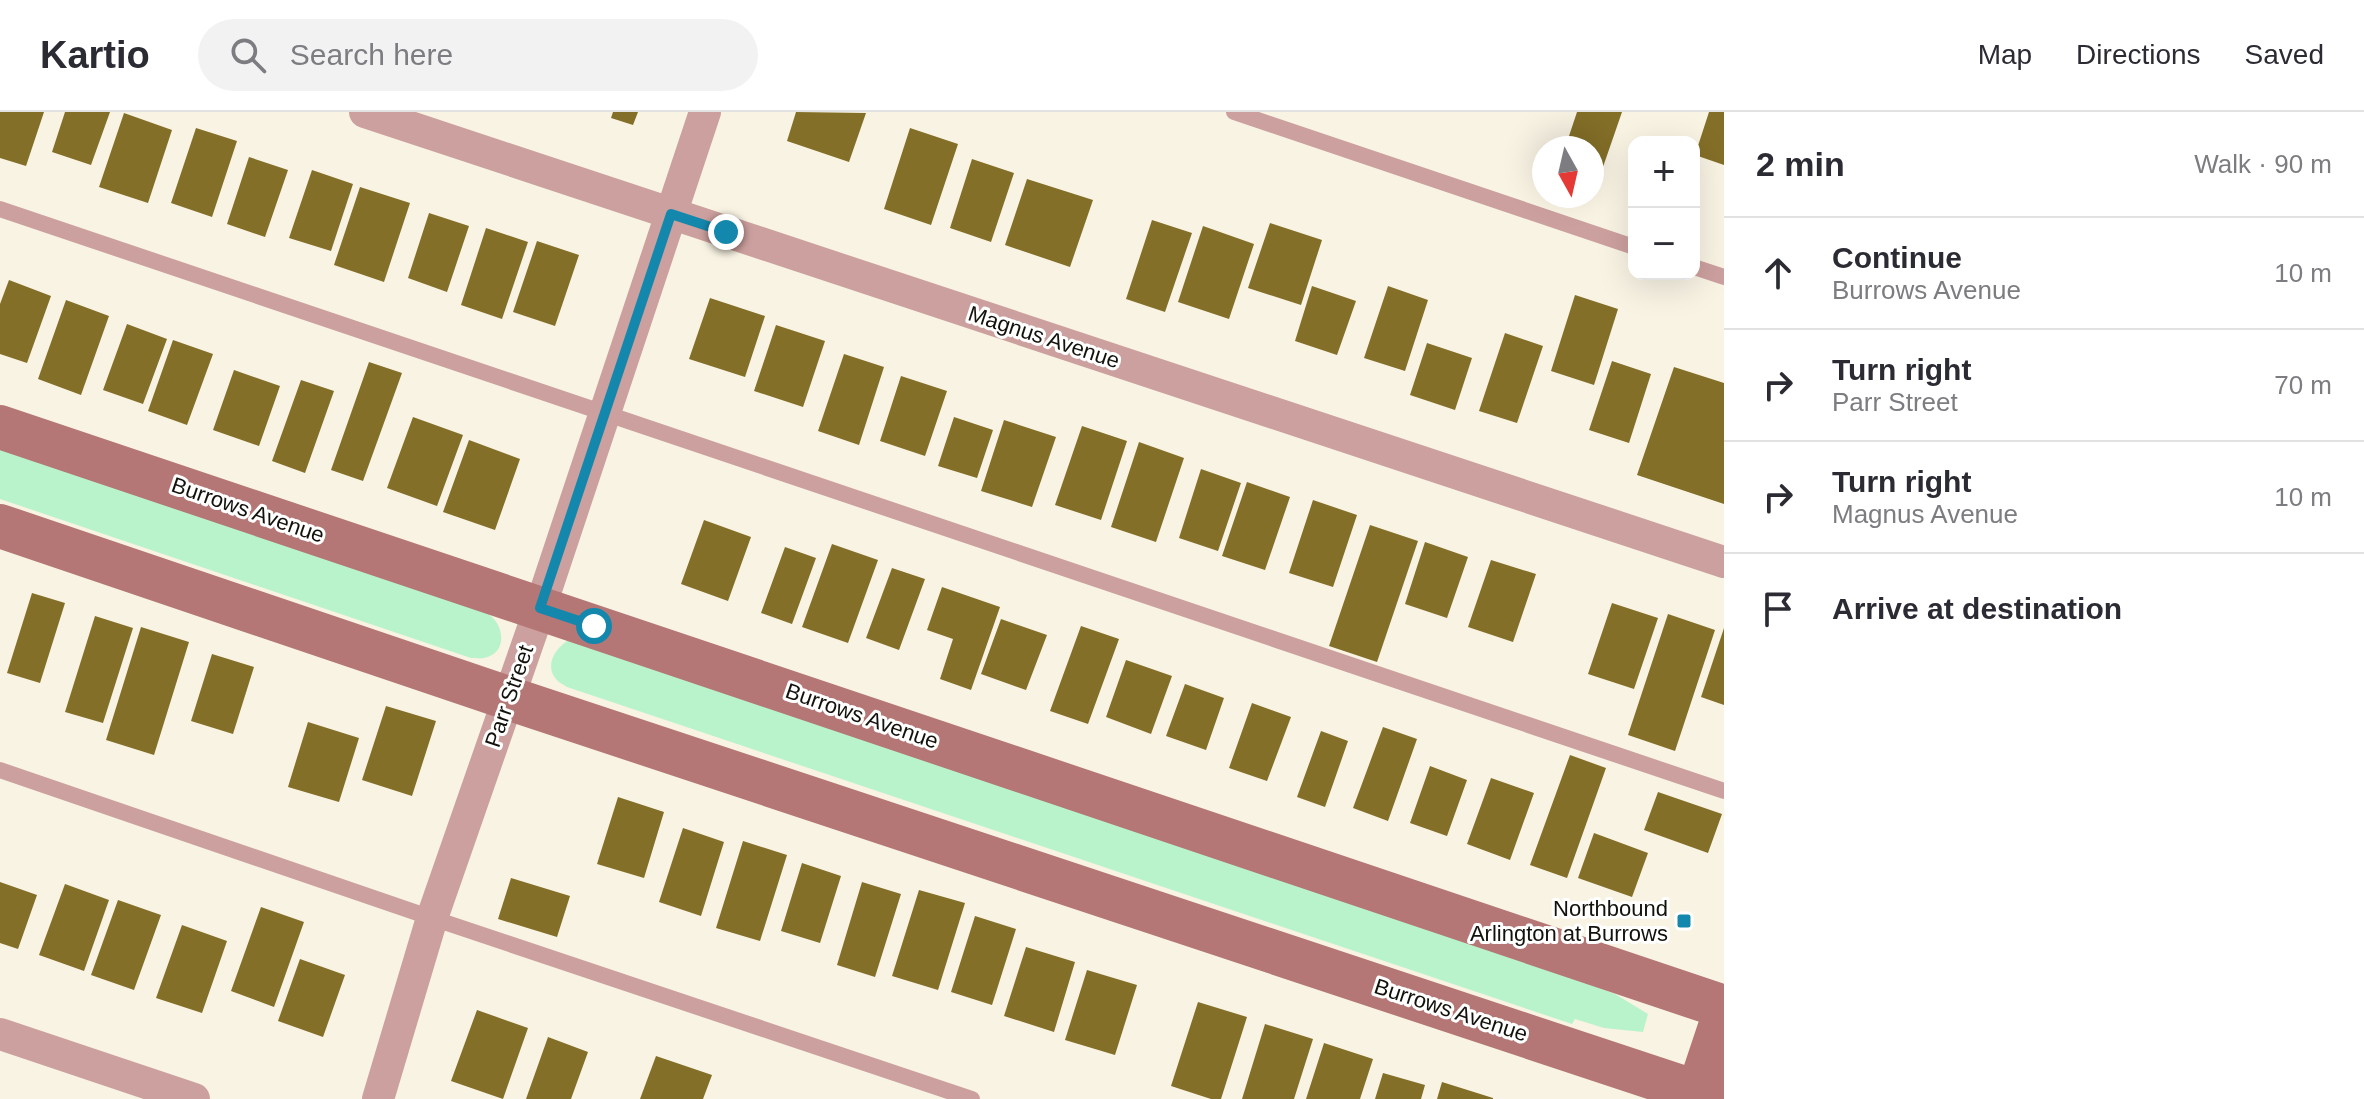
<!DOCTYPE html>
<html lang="en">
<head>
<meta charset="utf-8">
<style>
	body { margin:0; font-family:Helvetica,sans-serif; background:#f2f2f3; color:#2b2b33 }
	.controls { position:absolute; right:24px; top:24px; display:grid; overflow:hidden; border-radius:16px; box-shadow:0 8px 32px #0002 }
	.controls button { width:72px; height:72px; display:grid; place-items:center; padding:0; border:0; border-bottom:2px solid #e1e1e2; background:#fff; color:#2b2b33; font:40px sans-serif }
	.compass { position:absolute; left:1532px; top:24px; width:72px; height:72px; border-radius:50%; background:#fff; box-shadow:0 8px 32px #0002; rotate:172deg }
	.stop { position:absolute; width:24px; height:24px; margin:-18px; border:6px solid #1487ad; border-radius:50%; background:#fff }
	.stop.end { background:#1487ad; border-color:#fff; box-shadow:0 2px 8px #0008 }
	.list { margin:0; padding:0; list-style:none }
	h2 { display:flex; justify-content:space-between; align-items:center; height:104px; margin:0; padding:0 32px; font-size:34px }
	h2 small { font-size:26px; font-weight:400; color:#7c7c81 }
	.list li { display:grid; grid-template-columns:52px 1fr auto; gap:24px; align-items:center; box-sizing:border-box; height:112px; padding:0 32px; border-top:2px solid #e1e1e2 }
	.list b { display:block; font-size:30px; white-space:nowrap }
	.list p { margin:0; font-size:26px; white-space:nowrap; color:#7c7c81 }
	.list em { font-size:26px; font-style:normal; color:#7c7c81 }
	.icon { flex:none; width:44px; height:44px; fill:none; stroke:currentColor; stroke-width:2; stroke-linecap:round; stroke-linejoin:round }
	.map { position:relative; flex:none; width:1724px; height:987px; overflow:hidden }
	header { display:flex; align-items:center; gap:48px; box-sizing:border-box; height:112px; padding:0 40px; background:#fff; border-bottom:2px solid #e1e1e2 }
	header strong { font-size:38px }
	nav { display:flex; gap:44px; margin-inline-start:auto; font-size:28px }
	.search { width:560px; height:72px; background:#f2f2f3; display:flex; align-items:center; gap:20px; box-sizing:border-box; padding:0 28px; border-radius:44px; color:#7c7c81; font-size:30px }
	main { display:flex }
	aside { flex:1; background:#fff }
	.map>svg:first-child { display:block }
	.green { fill:#b9f3cc }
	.building { fill:#846f28 }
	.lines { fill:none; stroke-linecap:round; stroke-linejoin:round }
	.lane { stroke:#cca09e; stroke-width:16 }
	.street { stroke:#cca09e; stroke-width:32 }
	.secondary { stroke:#b57776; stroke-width:44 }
	.route { stroke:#1487ad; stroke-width:10 }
	.poi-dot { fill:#1487ad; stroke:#fff; stroke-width:3 }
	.labels { text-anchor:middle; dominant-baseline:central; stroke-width:6; stroke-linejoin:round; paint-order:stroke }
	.street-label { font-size:22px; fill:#12110b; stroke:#fff }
	.poi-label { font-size:22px; fill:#12110b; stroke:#fff; text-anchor:end }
</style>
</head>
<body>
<header>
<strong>Kartio</strong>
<div class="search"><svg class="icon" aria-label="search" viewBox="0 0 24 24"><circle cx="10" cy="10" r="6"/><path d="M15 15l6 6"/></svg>Search here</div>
<nav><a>Map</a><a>Directions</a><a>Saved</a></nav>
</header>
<main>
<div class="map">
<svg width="1724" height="987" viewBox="0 0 1724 987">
	<rect width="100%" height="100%" fill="#f8f3e3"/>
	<path class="green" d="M0 337 487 501C504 511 509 541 484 546 480 547 476 546 471 546L0 387Z
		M569 528 1581 869 1615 882 1648 902 1643 920 1604 916 1575 907 1572 912 567 575C563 572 559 571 556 567 544 553 556 535 569 528Z"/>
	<path class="building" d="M0 0H44L26 54 0 46Z
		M65 0H110L91 53 52 40Z
		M613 0H638L633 13 611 6Z
		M796 0 866 1 849 50 787 29Z
		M1577 0H1622L1603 55 1592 52V36H1565Z
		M1709 0H1724V53L1695 43Z
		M124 1 172 18 148 91 99 75Z
		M196 16 237 29 212 105 171 91Z
		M910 16 958 32 931 113 884 97Z
		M249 45 288 58 265 125 227 112Z
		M972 47 1014 61 991 130 950 116Z
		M312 58 353 72 331 139 289 126Z
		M1027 67 1093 88 1070 155 1005 133Z
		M360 75 410 91 384 170 334 153Z
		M429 101 469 114 447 180 408 166Z
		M1152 108 1192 121 1165 200 1126 187Z
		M1270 111 1322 128 1301 193 1248 176Z
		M1203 114 1254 132 1229 207 1178 190Z
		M486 116 528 130 502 207 461 193Z
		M537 129 579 143 555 214 513 200Z
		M9 168 51 184 27 251 0 242V192Z
		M1312 174 1356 189 1337 243 1295 229Z
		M1388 174 1428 188 1405 259 1364 246Z
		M1575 183 1618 197 1594 273 1551 259Z
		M710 186 765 204 745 265 689 247Z
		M66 188 109 204 81 283 38 267Z
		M127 212 167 227 143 292 103 278Z
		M776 213 825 229 803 295 754 279Z
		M1505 221 1543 234 1517 311 1479 299Z
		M173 228 213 242 187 313 148 299Z
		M1427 231 1472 246 1455 298 1410 283Z
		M844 242 884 255 859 333 818 319Z
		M1612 249 1651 262 1629 331 1589 318Z
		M369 250 402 261 363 369 331 358Z
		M1674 255 1724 271V392L1637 363Z
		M234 258 280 274 259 334 213 318Z
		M901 264 947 279 925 344 880 329Z
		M301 268 334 279 305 361 272 349Z
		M413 305 463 323 437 394 387 376Z
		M954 305 993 318 977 366 938 354Z
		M1004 308 1056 325 1032 395 981 379Z
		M1082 314 1127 329 1101 408 1055 393Z
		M469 328 520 347 495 418 443 400Z
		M1139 330 1184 346 1156 430 1111 415Z
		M1201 357 1241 371 1218 439 1179 426Z
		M1247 370 1290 385 1265 458 1222 444Z
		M1313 388 1357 403 1333 475 1289 461Z
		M704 408 751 425 728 489 681 472Z
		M1370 413 1418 429 1377 550 1329 534Z
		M1425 430 1468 445 1447 506 1405 492Z
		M832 432 878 448 848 531 802 515Z
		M785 435 816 446 792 512 761 501Z
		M1491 448 1536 462 1513 530 1468 515Z
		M892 456 925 467 899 538 866 526Z
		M942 475 1000 495 971 578 940 567 953 527 927 518Z
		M32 481 65 491 40 571 7 561Z
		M1612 491 1658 506 1634 577 1588 562Z
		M1668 502 1715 518 1675 639 1628 623Z
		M95 504 133 516 103 611 65 600Z
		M1001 507 1047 523 1026 578 981 562Z
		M1081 514 1119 527 1088 612 1050 599Z
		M141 515 189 530 154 643 106 628Z
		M1724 516V593L1701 585Z
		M212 542 254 555 233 622 191 609Z
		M1126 548 1172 564 1151 622 1106 605Z
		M1185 572 1224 586 1206 638 1166 624Z
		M1252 591 1291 605 1267 669 1229 656Z
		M386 594 436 609 412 684 362 668Z
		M308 610 359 626 339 690 288 675Z
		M1383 615 1417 627 1388 709 1353 696Z
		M1321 619 1348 629 1325 695 1297 685Z
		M1570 643 1606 656 1567 766 1530 753Z
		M1430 654 1467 668 1447 724 1410 711Z
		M1491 666 1534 681 1510 748 1467 732Z
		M1658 680 1722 702 1708 741 1644 718Z
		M618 685 664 700 644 766 597 752Z
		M683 716 724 730 701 804 659 790Z
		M1594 721 1648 741 1632 785 1578 766Z
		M743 729 787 743 760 829 716 816Z
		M802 751 841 764 820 831 781 819Z
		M511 766 570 784 557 825 498 807Z
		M0 770 37 783 18 837 0 831Z
		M862 770 901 782 875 865 837 853Z
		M65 772 109 788 84 859 39 843Z
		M919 778 965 791 938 878 892 864Z
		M118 788 161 803 134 878 91 863Z
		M261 795 304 810 274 895 231 879Z
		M975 804 1016 817 992 893 951 880Z
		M182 813 227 829 202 901 156 886Z
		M1026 835 1075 850 1054 920 1004 904Z
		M300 847 345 863 323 925 278 909Z
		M1087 858 1137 873 1115 943 1065 928Z
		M1198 890 1247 905 1221 987H1211L1171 974Z
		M477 898 528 916 503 987 451 969Z
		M1265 912 1313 927 1294 987H1242Z
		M548 925 588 940 571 987H526Z
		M1324 931 1373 947 1360 987H1306Z
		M656 944 712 963 703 987H640Z
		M1383 961 1425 973 1421 987H1375Z
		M1442 970 1493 986V987H1437Z"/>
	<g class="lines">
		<path class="lane" d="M1234 0 1634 135
			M0 97 1724 679
			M1694 155 1724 165
			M0 658 432 806 972 987"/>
		<path class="street" d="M365 0 1724 450
			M0 922 194 987
			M378 987 432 806 540 496 705 0"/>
		<path class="secondary" d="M0 315 1724 895
			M0 414 508 586 1717 987
			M1696 987 1724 903"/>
	</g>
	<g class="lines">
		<path class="route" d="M594 514 540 496 671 102 726 120"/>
	</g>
	<rect class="poi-dot" x="1676" y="801" width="16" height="16" rx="4"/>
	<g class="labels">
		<g class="street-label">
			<text transform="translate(1044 225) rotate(18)">Magnus Avenue</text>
			<text transform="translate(248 398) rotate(19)">Burrows Avenue</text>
			<text transform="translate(509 584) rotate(-71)">Parr Street</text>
			<text transform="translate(862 604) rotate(19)">Burrows Avenue</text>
			<text transform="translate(1451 898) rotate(18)">Burrows Avenue</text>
		</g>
		<g class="poi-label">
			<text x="1668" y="796">Northbound<tspan x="1668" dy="25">Arlington at Burrows</tspan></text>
		</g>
	</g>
</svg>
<div class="controls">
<button>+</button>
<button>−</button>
</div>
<svg class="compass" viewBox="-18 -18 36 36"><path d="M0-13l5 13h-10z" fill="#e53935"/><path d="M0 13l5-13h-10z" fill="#7c7c81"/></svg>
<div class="stop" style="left:594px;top:514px"></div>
<div class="stop end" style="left:726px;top:120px"></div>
</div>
<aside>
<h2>2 min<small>Walk · 90 m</small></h2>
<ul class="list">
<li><svg class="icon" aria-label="ahead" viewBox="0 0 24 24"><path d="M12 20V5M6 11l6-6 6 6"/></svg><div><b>Continue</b><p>Burrows Avenue</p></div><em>10 m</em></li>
<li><svg class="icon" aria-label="right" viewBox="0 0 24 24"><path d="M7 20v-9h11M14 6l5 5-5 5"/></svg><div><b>Turn right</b><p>Parr Street</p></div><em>70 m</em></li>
<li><svg class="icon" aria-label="right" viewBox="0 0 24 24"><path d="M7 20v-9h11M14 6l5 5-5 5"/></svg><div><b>Turn right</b><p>Magnus Avenue</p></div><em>10 m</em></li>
<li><svg class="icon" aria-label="arrive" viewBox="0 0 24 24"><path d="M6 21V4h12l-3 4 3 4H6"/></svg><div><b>Arrive at destination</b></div></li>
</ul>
</aside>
</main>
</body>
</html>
